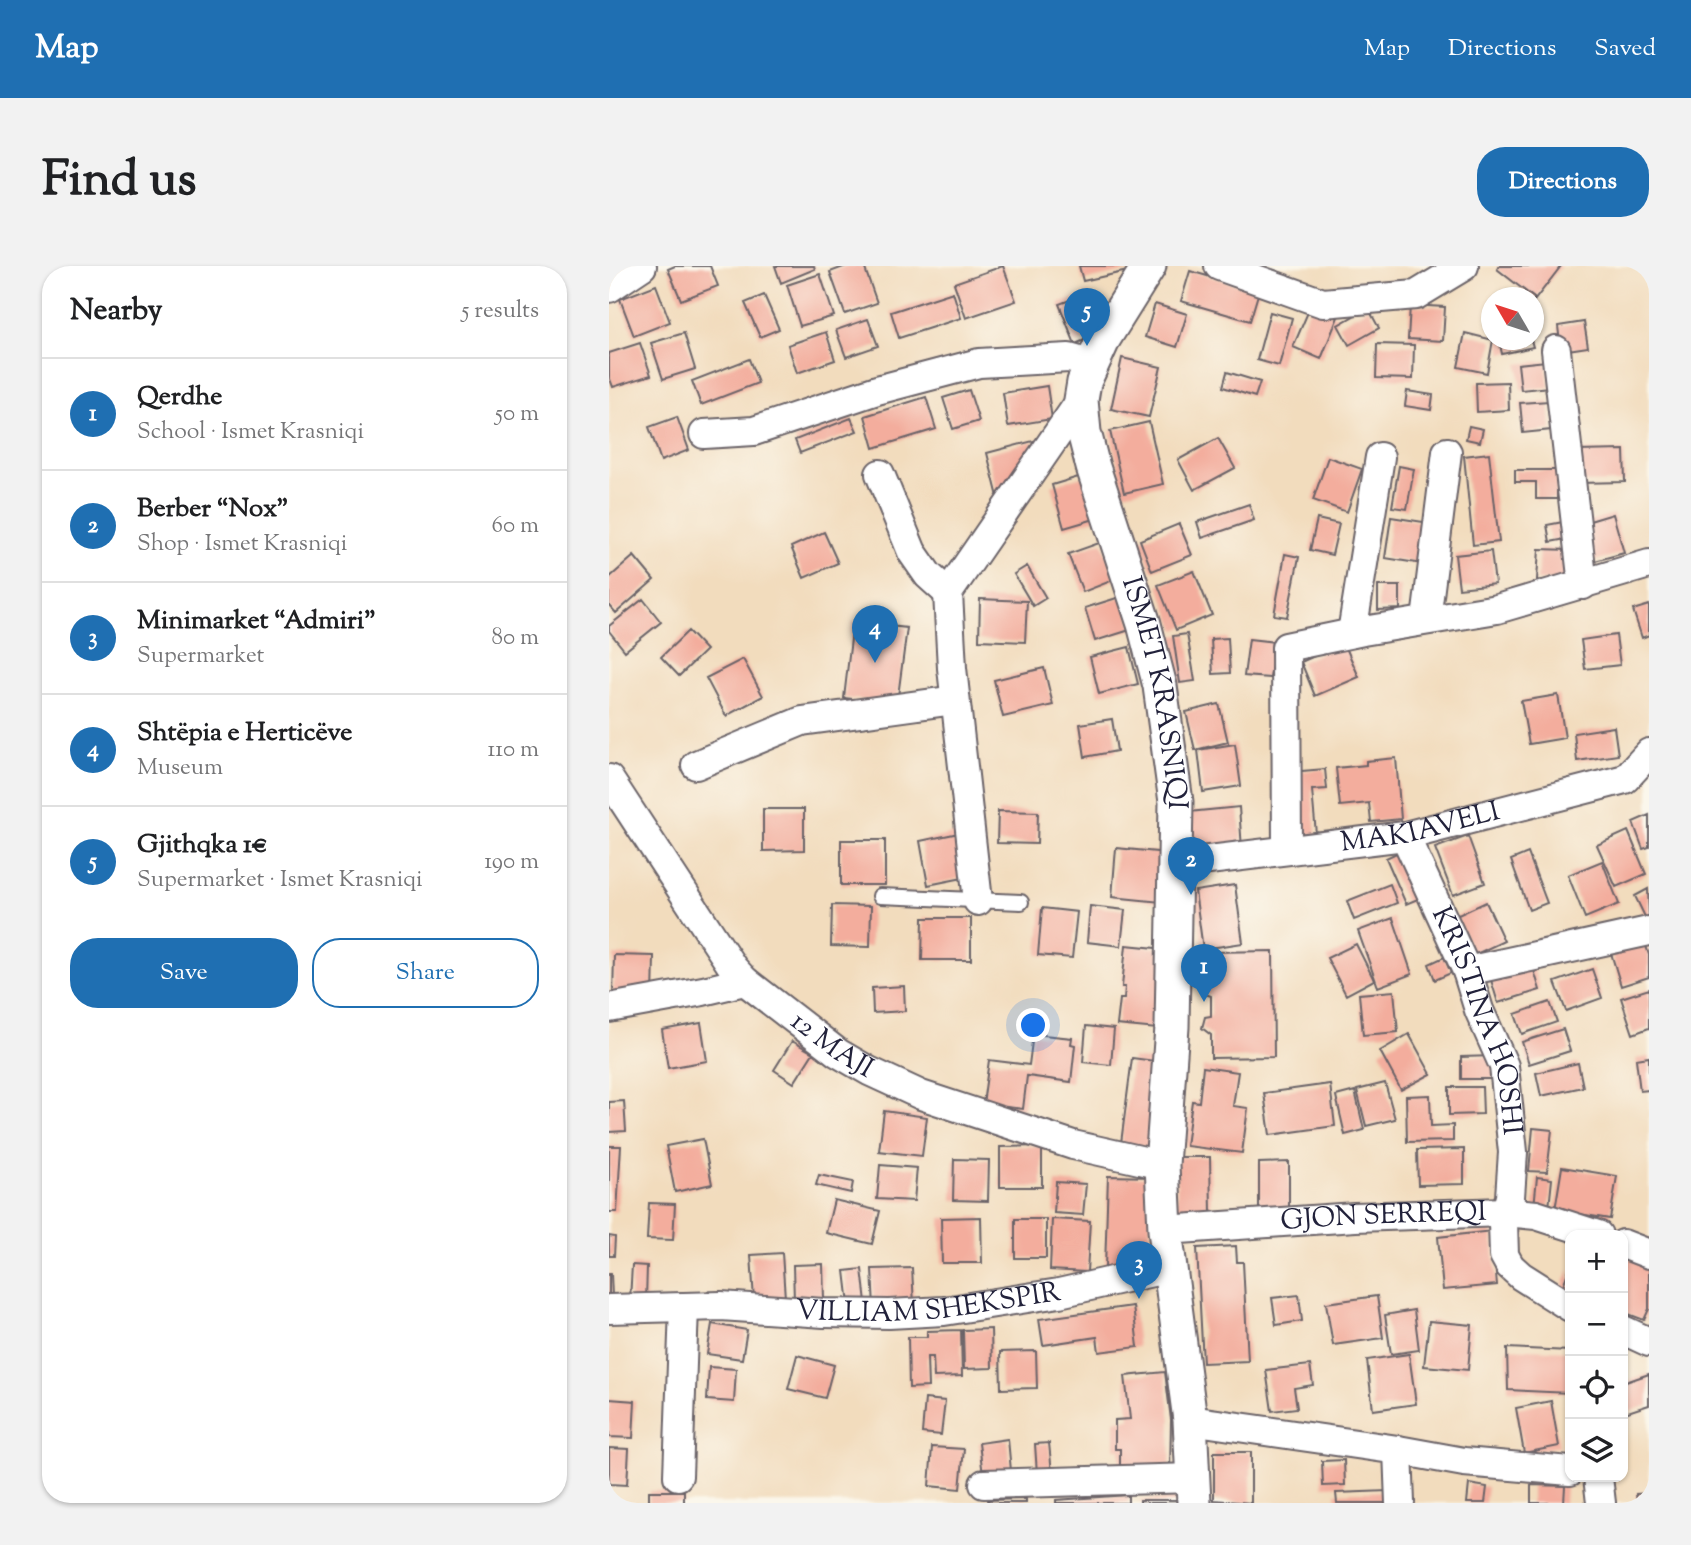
<!DOCTYPE html>
<html lang="en">
<head>
<meta charset="utf-8">
<style>
	body { margin:0; font-family:"Sorts Mill Goudy",serif; background:#f2f2f2; color:#202124 }
	.controls { position:absolute; right:21px; bottom:21px; display:grid; overflow:hidden; border-radius:14px; box-shadow:0 2px 5px #0004 }
	.controls button { width:63px; height:63px; display:grid; place-items:center; padding:0; border:0; border-bottom:2px solid #e0e0e0; background:#fff; color:#202124; font:35px sans-serif }
	.compass { position:absolute; left:872px; top:21px; width:63px; height:63px; border-radius:50%; background:#fff; box-shadow:0 2px 5px #0004; rotate:309deg }
	.you { position:absolute; left:425px; top:760px; width:24px; height:24px; margin:-18px; border:5px solid #fff; border-radius:50%; background:#1a73e8; box-shadow:0 0 0 10px #1a73e833 }
	.badge { display:grid; place-items:center; width:46px; height:46px; border-radius:50%; background:#1f6fb2; color:#fff; font-size:23px; font-weight:700 }
	.pin { position:absolute; translate:-50% -58px; filter:drop-shadow(0 2px 4px #0008) }
	.pin::after { content:''; position:absolute; top:37px; width:24px; height:21px; background:inherit; clip-path:polygon(0 0,100% 0,50% 100%) }
	.list { margin:0; padding:0; list-style:none }
	h2 { display:flex; justify-content:space-between; align-items:center; height:91px; margin:0; padding:0 28px; font-size:30px }
	h2 small { font-size:23px; font-weight:400; color:#757577 }
	.list li { display:grid; grid-template-columns:46px 1fr auto; gap:21px; align-items:center; box-sizing:border-box; height:112px; padding:0 28px; border-top:2px solid #e0e0e0 }
	.list b { display:block; font-size:26px; white-space:nowrap }
	.list p { margin:0; font-size:23px; white-space:nowrap; color:#757577 }
	.list em { font-size:23px; font-style:normal; color:#757577 }
	.actions { display:flex; gap:14px; padding:21px 28px }
	.actions a { flex:1; padding:16px 0; border:2px solid #1f6fb2; border-radius:28px; text-align:center; font-size:24px; color:#1f6fb2 }
	.actions .main { background:#1f6fb2; color:#fff }
	.icon { flex:none; width:38px; height:38px; fill:none; stroke:currentColor; stroke-width:2; stroke-linecap:round; stroke-linejoin:round }
	.map { position:relative; flex:none; width:1040px; height:1237px; overflow:hidden; border-radius:28px }
	header { display:flex; align-items:center; gap:42px; box-sizing:border-box; height:98px; padding:0 35px; background:#1f6fb2; color:#fff }
	header strong { font-size:33px }
	nav { display:flex; gap:38px; margin-inline-start:auto; font-size:24px }
	.intro { display:flex; align-items:center; justify-content:space-between; box-sizing:border-box; height:168px; padding:0 42px }
	h1 { margin:0; font-size:49px }
	.button { padding:18px 32px; border-radius:28px; background:#1f6fb2; color:#fff; font-size:24px; font-weight:700 }
	main { display:flex; gap:42px; padding:0 42px }
	aside { flex:1; background:#fff; border-radius:28px; box-shadow:0 2px 5px #0004 }
	.map>svg:first-child { display:block }
	.building { fill:#f3ad9d }
	.lines { fill:none; stroke-linecap:round; stroke-linejoin:round }
	.service-casing { stroke:#6b6368; stroke-width:18 }
	.minor-casing { stroke:#6b6368; stroke-width:32 }
	.tertiary-casing { stroke:#6b6368; stroke-width:37 }
	.service { stroke:#fff; stroke-width:14 }
	.minor { stroke:#fff; stroke-width:28 }
	.tertiary { stroke:#fff; stroke-width:33 }
	.labels { text-anchor:middle; dominant-baseline:central; stroke-width:5; stroke-linejoin:round; paint-order:stroke }
	.street-label { font-size:28px; fill:#22223b; stroke:#fbf7ec }
</style>
</head>
<body>
<header>
<strong>Map</strong>
<nav><a>Map</a><a>Directions</a><a>Saved</a></nav>
</header>
<div class="intro"><h1>Find us</h1><a class="button">Directions</a></div>
<main>
<aside>
<h2>Nearby<small>5 results</small></h2>
<ul class="list">
<li><span class="badge">1</span><div><b>Qerdhe</b><p>School · Ismet Krasniqi</p></div><em>50 m</em></li>
<li><span class="badge">2</span><div><b>Berber “Nox”</b><p>Shop · Ismet Krasniqi</p></div><em>60 m</em></li>
<li><span class="badge">3</span><div><b>Minimarket “Admiri”</b><p>Supermarket</p></div><em>80 m</em></li>
<li><span class="badge">4</span><div><b>Shtëpia e Herticëve</b><p>Museum</p></div><em>110 m</em></li>
<li><span class="badge">5</span><div><b>Gjithqka 1€</b><p>Supermarket · Ismet Krasniqi</p></div><em>190 m</em></li>
</ul>
<div class="actions"><a class="main">Save</a><a>Share</a></div>
</aside>
<div class="map">
<svg width="1040" height="1237" viewBox="0 0 1040 1237">
	<rect width="100%" height="100%" fill="#fbf7ec"/>
	<filter id="ink" filterUnits="userSpaceOnUse"><feTurbulence type="fractalNoise" baseFrequency=".0143" numOctaves="2"/><feDisplacementMap in="SourceGraphic" scale="14" xChannelSelector="R" yChannelSelector="G"/><feConvolveMatrix kernelMatrix="1 2 1 2 8 2 1 2 1" color-interpolation-filters="sRGB"/></filter>
	<filter id="wash" filterUnits="userSpaceOnUse"><feTurbulence type="fractalNoise" baseFrequency=".00686" numOctaves="4" result="noise"/><feDisplacementMap in="SourceGraphic" scale="28" xChannelSelector="R" yChannelSelector="G"/><feGaussianBlur stdDeviation="1.57" result="paint"/><feColorMatrix in="noise" values="0 0 0 0 0 0 0 0 0 0 0 0 0 0 0 0 0 1.4 0 .05"/><feComposite in="paint" operator="in"/></filter>
	<g filter="url(#wash)">
		<rect width="100%" height="100%" fill="#f2dcbd"/>
		<g id="blocks">
			<path class="building" d="M66 0H101L109 20 72 34 59 3Z
				M166 0H205L206 3 172 17Z
				M237 0H255L268 37 236 48 221 6Z
				M394 0 407 35 357 52 345 17Z
				M470 0H522L523 4 474 15Z
				M890 0H952L925 35V32L888 3Z
				M581 5 650 25 641 55 572 35Z
				M211 8 225 50 191 60 178 19Z
				M47 19 61 56 25 70 11 33Z
				M344 26 352 52 290 72 282 46Z
				M480 27 496 66 466 78 450 38Z
				M155 29 170 63 151 71 136 37Z
				M546 38 578 48 568 81 536 71Z
				M702 39 729 51 712 93 684 81Z
				M801 39 836 41 834 75 799 73Z
				M759 42 770 62 740 79 729 59Z
				M661 46 683 52 670 100 648 94Z
				M259 53 269 80 237 91 227 64Z
				M975 56 979 81 952 85 949 60Z
				M217 66 226 94 188 107 179 79Z
				M75 67 86 103 54 113 42 77Z
				M856 67 884 74 878 107 849 101Z
				M890 74H922L924 81 893 88Z
				M31 77 42 109 4 121 0 110V87Z
				M768 78 805 79 804 113 767 112Z
				M513 92 552 101 540 151 502 143Z
				M140 93 149 117 92 139 83 115Z
				M937 95 940 121 912 124 909 98Z
				M618 106 651 116 646 131 614 121Z
				M899 116 900 144 868 146 867 117Z
				M438 120 443 153 399 160 394 127Z
				M360 124 370 155 344 163 334 132Z
				M798 125 824 129 822 144 796 140Z
				M317 131 327 163 265 182 256 150Z
				M940 135 942 164 914 167 911 137Z
				M68 151 80 184 52 195 40 161Z
				M242 152 248 165 191 187 186 174Z
				M540 156 554 218 515 227 501 165Z
				M860 160 874 163 871 176 857 173Z
				M609 172 626 202 585 224 569 194Z
				M424 175 420 199 391 239 378 187Z
				M1015 184 1016 216 968 217 967 185Z
				M880 187 890 276 864 279 855 190Z
				M719 191 753 203 738 246 704 234Z
				M790 200 805 203 798 243 783 241Z
				M906 204H948V233H927V216H906Z
				M476 209 489 252 455 262 443 219Z
				M640 238 645 254 593 272 588 256Z
				M1004 248 1015 287 982 296 971 258Z
				M782 251 821 257 814 298 776 292Z
				M708 253 730 258 723 289 701 284Z
				M954 256 957 273 941 276 938 259Z
				M570 258 583 289 543 305 531 274Z
				M215 266 229 297 195 312 182 281Z
				M493 276 507 313 474 326 459 288Z
				M930 283 961 284 960 315 928 314Z
				M882 285 886 318 850 322 846 289Z
				M676 288 690 291 678 351 665 349Z
				M25 290 45 314 7 347 0 339V312Z
				M418 300 437 332 424 340 405 308Z
				M585 305 603 349 567 364 549 319Z
				M769 320H791V343L769 344Z
				M514 330 524 363 486 375 476 342Z
				M34 333 52 356 16 385 0 365V360Z
				M371 333 418 335 416 376 370 374Z
				M1040 339V369L1033 372 1024 344Z
				M244 356 298 362 288 438 235 432Z
				M79 365 97 384 70 410 52 391Z
				M578 368 586 415 571 417 564 370Z
				M1007 369 1011 399 976 403 972 374Z
				M619 372 621 407 604 408 602 373Z
				M640 373 666 376 661 412 635 410Z
				M735 377 750 411 706 430 692 396Z
				M520 381 529 418 490 428 481 391Z
				M134 393 154 430 117 450 97 412Z
				M435 402 444 439 394 451 385 414Z
				M949 429 956 472 920 478 912 435Z
				M610 438 619 476 586 484 577 446Z
				M503 453 508 485 476 491 471 458Z
				M1005 461 1009 489 968 495 965 467Z
				M626 478 632 520 594 526 589 484Z
				M787 492 792 553 762 556 760 537 731 540 727 502 757 499V495Z
				M716 503 718 523 703 524 707 568 687 570 681 506Z
				M630 541 633 583 584 588 580 546Z
				M154 543H195V584L154 585Z
				M389 545 429 546 428 578 388 577Z
				M1040 549V581L1034 583 1024 556Z
				M1019 565 1037 608 1007 621 988 579Z
				M350 567 359 611 319 619 311 575Z
				M859 570 876 617 844 629 826 582Z
				M232 574H276V619H232Z
				M507 582 558 587 552 636 503 631Z
				M796 583 816 630 797 638 777 592Z
				M919 587 938 637 920 644 902 594Z
				M993 595 1010 638 976 652 959 609Z
				M781 618 788 637 745 654 738 635Z
				M626 619 634 677 594 683 586 625Z
				M1039 623 1040 652 1037 653 1026 630Z
				M877 636 895 675 865 689 847 650Z
				M223 639 262 640 261 681 222 680Z
				M481 640 516 644 512 680 478 676Z
				M433 642 468 646 463 692 429 689Z
				M314 652H362V694H313Z
				M784 652 803 708 769 721 749 665Z
				M1036 677 1040 689V711L1012 720 1002 687Z
				M747 678 765 714 737 729 718 692Z
				M517 679 557 683 548 763 508 759 511 733H515L516 721H513Z
				M664 685 665 791 602 792V769L593 762 596 751 602 750V730L596 728 593 724V718L602 711 601 686Z
				M5 689 45 690 44 731 4 730Z
				M835 691 842 707 826 714 820 698Z
				M924 701 931 724 889 737 882 714Z
				M983 703 993 732 957 745 946 716Z
				M295 720 296 745 264 747 263 722Z
				M1040 723V762L1024 768 1012 732Z
				M785 725 789 766 754 769 750 728Z
				M941 736 948 756 913 768 906 748Z
				M92 757 98 795 59 802 53 764Z
				M477 760 505 763 502 799 474 796Z
				M954 763 961 785 920 798 913 776Z
				M424 768 463 772 462 778 466 779 462 816 418 810 414 843 374 838 380 794 420 799Z
				M800 768 822 808 792 824 771 785Z
				M183 775 204 787 185 817 165 804Z
				M885 790V813H852V791Z
				M1040 791V824L1031 825 1027 793Z
				M523 792 554 796 543 882 512 877Z
				M969 797 974 821 932 830 927 807Z
				M594 801 629 806 624 840 639 842 633 887 577 880 583 835 590 836Z
				M776 817 786 853 757 860 748 824Z
				M721 818 726 860 661 869 655 827Z
				M840 821H873L874 848 840 849Z
				M746 825 755 864 736 869 727 830Z
				M821 829 822 860 844 859V875L798 876 797 830Z
				M15 835 17 865 0 866V836Z
				M275 845 318 851 313 890 270 885Z
				M924 862 943 864 938 906 920 905Z
				M94 873 103 918 66 926 57 880Z
				M0 880H12L8 946H0Z
				M433 880V921H391V881Z
				M855 883V918L809 919 808 884Z
				M568 891H601L602 948H568Z
				M345 893 380 894 379 935 344 934Z
				M680 896V948H650V897Z
				M271 899 308 902 305 935 268 933Z
				M953 901 1008 910 1001 953 946 944Z
				M210 909 244 916 242 927 207 919Z
				M499 910 543 911 540 1003 496 1002Z
				M928 911 943 913 940 942 925 941Z
				M447 916 477 918 474 949 445 947Z
				M225 934 271 945 263 978 217 967Z
				M40 937 66 938 64 974 38 973Z
				M372 951 373 997H333L332 952Z
				M406 953H437V992H406Z
				M443 953 481 955 478 1006 441 1004Z
				M883 965 888 1019 834 1024 829 971Z
				M0 970 6 971 5 990H0Z
				M627 980 628 996H634L639 1095 594 1097 588 982Z
				M173 987 176 1032 145 1034 142 989Z
				M1014 990 1040 1000V1043L1035 1054 1014 1046Z
				M214 998 215 1033 185 1034 184 999Z
				M23 999 38 1000 37 1034H21Z
				M961 1001V1026L953 1022Z
				M303 1002 305 1039 265 1041 263 1003Z
				M253 1003 257 1036 240 1038 236 1005Z
				M0 1008H2L3 1030H0Z
				M690 1029 693 1055 667 1059 663 1032Z
				M768 1030 774 1072 724 1079 717 1037Z
				M524 1040 529 1081 490 1086 488 1071 434 1079 430 1053Z
				M805 1044 810 1084 782 1088 776 1049Z
				M820 1055 863 1059 859 1104 815 1100Z
				M103 1058 138 1064 133 1093 98 1088Z
				M382 1063 383 1102 355 1103 354 1064Z
				M352 1064 353 1110 325 1111 324 1091H318L319 1121 300 1122 299 1071H318V1065Z
				M898 1082 961 1085V1127L899 1124Z
				M427 1085 428 1122 392 1123 391 1086Z
				M800 1088 807 1138 764 1144 758 1094Z
				M188 1089 225 1099 216 1132 179 1123Z
				M701 1099 704 1119 685 1122 688 1142 663 1145 657 1104Z
				M100 1101 127 1103 125 1136 98 1134Z
				M556 1106 562 1154 561 1206 511 1205V1183H506V1154L521 1153 516 1110Z
				M1040 1108V1139L1016 1147 1014 1117Z
				M0 1133 26 1135 24 1172 0 1171Z
				M316 1133 336 1135 332 1169 313 1167Z
				M942 1135 950 1180 915 1187 907 1142Z
				M399 1173 402 1205 374 1209 370 1177Z
				M440 1177 443 1207 428 1208 426 1178Z
				M323 1181 355 1183 351 1223 320 1220Z
				M0 1182 20 1183 18 1219 0 1218Z
				M605 1186H642V1237L605 1234Z
				M735 1194 736 1219 714 1220 713 1195Z
				M860 1218 878 1221 876 1237H858Z
				M922 1219 956 1220 955 1237H922Z
				M40 1225H75V1237H40Z
				M779 1225V1237H728L727 1227Z
				M1040 1227V1237H1028L1027 1228Z
				M519 1229V1237H447V1234Z
				M417 1233V1237H379V1234Z
				M531 1234H575V1237H531Z"/>
		</g>
	</g>
	<g filter="url(#ink)">
		<use href="#blocks" fill-opacity="0" stroke="#6b6368" stroke-width="2"/>
		<g class="lines">
			<g class="service-casing">
				<path id="service" d="M271 630 412 636"/>
			</g>
			<g class="minor-casing">
				<g id="minor">
					<path d="M610 0 714 37 807 29 855 0"/>
					<path d="M0 22 33 0"/>
					<path d="M947 84 974 319"/>
					<path d="M95 168 145 165 268 124 370 97 460 92 482 98"/>
					<path d="M271 208 303 286 319 309 339 327"/>
					<path d="M817 354 838 186"/>
					<path d="M743 367 771 191"/>
					<path d="M87 499 193 455 346 434"/>
					<path id="s1" d="M0 513 124 702 136 715 229 787 260 805 312 829 464 879 553 899"/>
					<path id="s2" d="M796 570 858 705 870 744 895 800 904 886 901 931 894 956 895 989 901 1000 912 1010 961 1041"/>
					<path d="M678 583 677 381 754 365 888 343 1040 298"/>
					<path id="s3" d="M567 598 796 570 1016 513 1040 487"/>
					<path d="M369 635 343 402 339 327 472 134"/>
					<path d="M858 705 1040 665"/>
					<path d="M0 742 94 725 136 715"/>
					<path id="s4" d="M556 964 746 951 896 946 927 949 989 969"/>
					<path d="M1014 978 1040 988"/>
					<path id="s5" d="M0 1043 112 1040 215 1047 280 1048 335 1045 450 1027 561 1002"/>
					<path d="M1014 1064 1040 1076"/>
					<path d="M581 1154 789 1184 855 1196 961 1205"/>
					<path d="M789 1184 791 1237"/>
					<path d="M69 1210 75 1041"/>
					<path d="M989 1211 992 1237"/>
					<path d="M375 1218 585 1212"/>
				</g>
			</g>
			<g class="tertiary-casing">
				<g id="tertiary">
					<path id="s6" d="M540 0 495 72 475 116 472 134 475 166 484 201 535 358 551 420 567 536 563 761 553 899 556 964 581 1154 585 1237"/>
				</g>
			</g>
			<use href="#service" class="service"/>
			<use href="#minor" class="minor"/>
			<use href="#tertiary" class="tertiary"/>
		</g>
	</g>
	<g class="labels">
		<g class="street-label">
			<text stroke="none"><textPath href="#s6" startOffset="455">ISMET KRASNIQI</textPath></text>
			<text stroke="none"><textPath href="#s3" startOffset="247">MAKIAVELI</textPath></text>
			<text stroke="none"><textPath href="#s2" startOffset="200">KRISTINA HOSHI</textPath></text>
			<text stroke="none"><textPath href="#s1" startOffset="352">12 MAJI</textPath></text>
			<text stroke="none"><textPath href="#s4" startOffset="219">GJON SERREQI</textPath></text>
			<text stroke="none"><textPath href="#s5" startOffset="320">VILLIAM SHEKSPIR</textPath></text>
		</g>
	</g>
</svg>
<div class="controls">
<button>+</button>
<button>−</button>
<button><svg class="icon" aria-label="locate" viewBox="0 0 24 24"><circle cx="12" cy="12" r="6"/><path d="M12 2v4M12 18v4M2 12h4M18 12h4"/></svg></button>
<button><svg class="icon" aria-label="layers" viewBox="0 0 24 24"><path d="M12 4l9 5-9 5-9-5zM3 14l9 5 9-5"/></svg></button>
</div>
<svg class="compass" viewBox="-18 -18 36 36"><path d="M0-13l5 13h-10z" fill="#e53935"/><path d="M0 13l5-13h-10z" fill="#757577"/></svg>
<div class="you"></div>
<div class="pin badge" style="left:595px;top:736px">1</div>
<div class="pin badge" style="left:582px;top:629px">2</div>
<div class="pin badge" style="left:530px;top:1033px">3</div>
<div class="pin badge" style="left:266px;top:397px">4</div>
<div class="pin badge" style="left:478px;top:80px">5</div>
</div>
</main>
</body>
</html>
